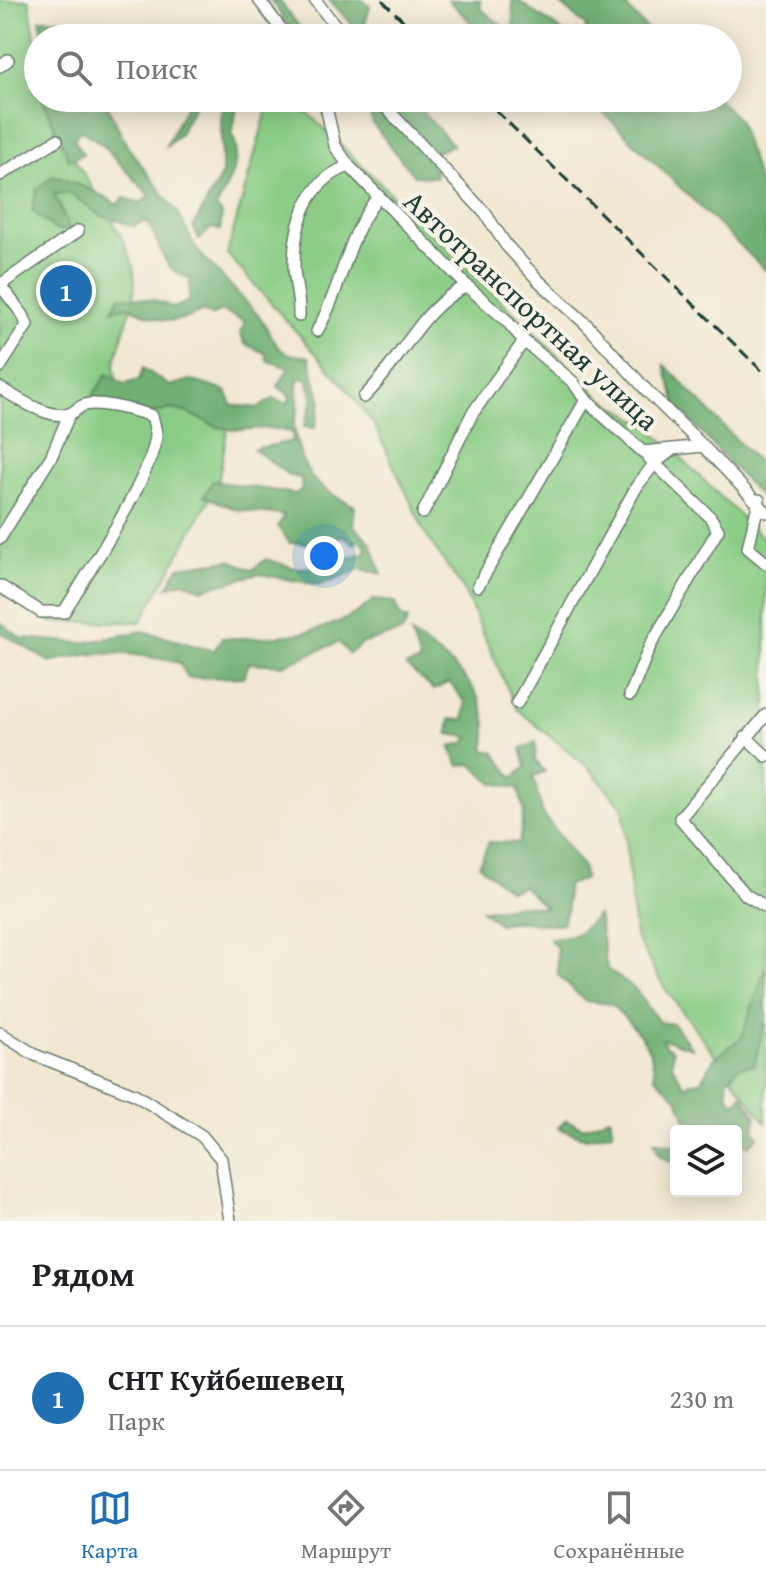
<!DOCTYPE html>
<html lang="ru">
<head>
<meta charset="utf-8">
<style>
	body { margin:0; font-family:"Gentium Book Plus",serif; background:#f6f6f6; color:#202124 }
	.controls { position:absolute; right:24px; bottom:24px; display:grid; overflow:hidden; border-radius:8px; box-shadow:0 4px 20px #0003 }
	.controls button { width:72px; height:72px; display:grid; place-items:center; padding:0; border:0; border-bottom:2px solid #e0e0e0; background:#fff; color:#202124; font:40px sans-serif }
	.you { position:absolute; left:324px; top:556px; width:28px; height:28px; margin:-20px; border:6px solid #fff; border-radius:50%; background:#1a73e8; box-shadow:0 0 0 12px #1a73e833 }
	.badge { display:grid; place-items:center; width:52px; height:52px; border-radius:50%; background:#1f6fb2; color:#fff; font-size:26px; font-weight:700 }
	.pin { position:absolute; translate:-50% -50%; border:4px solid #fff; box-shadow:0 2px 8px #0006 }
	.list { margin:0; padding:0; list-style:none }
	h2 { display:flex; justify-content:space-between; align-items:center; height:104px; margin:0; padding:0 32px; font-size:34px }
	h2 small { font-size:26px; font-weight:400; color:#757577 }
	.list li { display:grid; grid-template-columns:52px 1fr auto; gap:24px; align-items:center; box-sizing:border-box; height:144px; padding:0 32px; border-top:2px solid #e0e0e0 }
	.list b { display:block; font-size:30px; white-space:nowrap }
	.list p { margin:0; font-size:26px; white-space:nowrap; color:#757577 }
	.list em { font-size:26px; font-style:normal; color:#757577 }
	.icon { flex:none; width:44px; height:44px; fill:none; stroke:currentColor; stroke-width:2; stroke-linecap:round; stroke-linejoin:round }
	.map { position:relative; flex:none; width:766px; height:1221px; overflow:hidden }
	.search { position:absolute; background:#fff; box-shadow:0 4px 20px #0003; left:24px; right:24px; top:24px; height:88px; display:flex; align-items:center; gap:20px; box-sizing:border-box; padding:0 28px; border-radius:44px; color:#757577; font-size:30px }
	.sheet { height:248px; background:#fff }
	nav { display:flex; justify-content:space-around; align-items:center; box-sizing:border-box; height:112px; border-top:2px solid #e0e0e0; background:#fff; font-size:22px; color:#757577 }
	nav a { display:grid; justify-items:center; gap:4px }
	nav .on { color:#1f6fb2 }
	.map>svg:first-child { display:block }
	.green { fill:#8bcd86; stroke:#55855d; stroke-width:2 }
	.forest { fill:#70b073; stroke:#487654; stroke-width:2 }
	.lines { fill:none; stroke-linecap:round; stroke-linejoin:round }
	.minor-casing { stroke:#68796b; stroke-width:14 }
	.minor { stroke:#fff; stroke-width:11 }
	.rail { stroke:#1f3d34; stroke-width:3; stroke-dasharray:12 6; stroke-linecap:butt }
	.labels { text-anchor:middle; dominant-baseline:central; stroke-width:8; stroke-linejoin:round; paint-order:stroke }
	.street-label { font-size:30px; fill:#1f3d34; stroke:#f7f3e8 }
</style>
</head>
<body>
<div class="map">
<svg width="766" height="1221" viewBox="0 0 766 1221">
	<rect width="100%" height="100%" fill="#f7f3e8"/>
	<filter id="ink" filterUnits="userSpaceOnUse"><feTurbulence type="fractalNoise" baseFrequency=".0125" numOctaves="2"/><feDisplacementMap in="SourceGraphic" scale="16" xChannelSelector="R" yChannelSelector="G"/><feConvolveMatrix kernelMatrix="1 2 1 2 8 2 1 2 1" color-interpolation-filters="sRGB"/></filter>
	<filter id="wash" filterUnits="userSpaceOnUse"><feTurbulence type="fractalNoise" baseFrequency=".006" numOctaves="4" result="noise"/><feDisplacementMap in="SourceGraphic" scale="32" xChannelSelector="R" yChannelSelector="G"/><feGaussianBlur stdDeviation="1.8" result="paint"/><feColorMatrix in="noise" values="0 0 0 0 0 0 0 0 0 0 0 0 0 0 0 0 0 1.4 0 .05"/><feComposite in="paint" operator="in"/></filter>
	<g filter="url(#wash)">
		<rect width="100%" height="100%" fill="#f1e8d1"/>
		<path class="green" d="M0 0H29L38 55V98H47C58 149 114 208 132 262 143 297 120 331 115 364 114 371 117 381 118 388L228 426 218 484 141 622H51L0 593Z
			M276 99 309 114 600 397 648 426 766 541V1123L664 987 635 936 623 808 588 767 517 709 463 589 426 535 375 426 343 384 227 254 267 110Z"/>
		<path class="forest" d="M270 0H279L308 38H298Z
			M329 0H363L370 7 362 34Z
			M448 0H480L481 9 514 35 512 0H517L572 38H487Z
			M556 0H620L655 38H580L587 27Z
			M40 19 75 20 88 38H44Z
			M42 98 72 101V98H104L127 146 177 212 197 250 260 317 278 347 287 354 309 357 321 401 315 428 304 427 313 400 307 378 298 379C295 390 299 399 298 409 297 415 293 421 294 427 301 473 314 488 355 506L353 525 371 543 382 574 360 569 320 585 259 574 202 589 184 582 167 587 179 567 231 560 252 570 266 559 295 568 317 567 366 553V546L358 540 354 544 343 535 327 544 290 543 278 527 284 515 238 510 204 496 213 481 295 494 302 489 301 478 290 476 254 449 293 441 292 432 269 428 233 430 215 426 186 412 171 409 152 414 92 397 107 374 125 384 139 380 143 368 170 386 190 380 226 391 232 405 258 408 273 399 288 404 290 396 278 386 289 368 268 361 265 353 245 344 240 333 245 321 221 311 211 316 203 311C170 328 159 320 127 306L113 310 120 296 154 300 174 308 189 301 190 278C160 272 161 242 147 221L134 226 100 215 71 194 54 193 71 232 54 229 32 210 37 189 53 176C69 180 105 195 117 205L124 198 139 203 150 196 102 144 80 130 74 139 83 154 69 160Z
			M185 98H198L180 134 165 148 186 105Z
			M224 98 238 101 232 135C245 157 226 187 216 208L222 213 220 230 211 228 199 240 193 227 222 174 221 112Z
			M365 98H410L453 145 434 153 436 177 414 176 373 124Z
			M588 98H716L738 119 766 204V271Z
			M664 364 766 471V503L677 406Z
			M373 600 394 602 401 617 408 620 403 631 361 644 349 654 339 642 283 665 249 663 244 677 188 678 180 663C134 652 96 649 50 662L0 632V622L21 638 83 643 143 631 214 651 222 638C272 639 335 636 373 600Z
			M411 634C452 661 497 695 484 750L494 752 513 778 526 767 521 749 536 742 535 760 545 772 533 776 543 814 582 866 585 879 567 885V911L562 923C538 927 523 918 499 924L482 910 522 905 546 908 523 886 510 891 479 865 489 842 519 843 524 810 518 788 492 783 472 764 459 766 450 746 465 743 469 737 448 734 450 719 464 720 465 702 449 682 434 690 406 666 420 662Z
			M598 915 607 969 636 990 659 1022 673 1024 692 1048 662 1039 665 1046 673 1050 672 1065 684 1085 702 1081 713 1060 742 1037 766 966V1017L754 1065 738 1067 727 1081 728 1096 736 1103 742 1095 756 1116 754 1131 758 1136 749 1146 740 1138 736 1143V1131H712L707 1125H688L678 1099 654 1076C655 1044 632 1026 611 1004L585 1001 558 975 557 948 549 939 577 934Z
			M610 1117 613 1132 586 1138 558 1128 566 1120 584 1128Z
			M654 1141 676 1146V1164L660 1156Z"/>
	</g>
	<g filter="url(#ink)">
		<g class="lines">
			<g class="minor-casing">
				<path id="minor" d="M259 0 288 38
					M315 0 334 24 340 38
					M0 66 8 60
					M324 98 335 146 349 166 467 286 506 320 524 341 573 382 586 400 643 452 703 446 766 512
					M377 98 485 213 506 245 539 281 587 325 649 393 703 446
					M0 175 57 140
					M0 285 23 315 27 325 0 367
					M0 285 78 231
					M299 316C300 298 294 282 294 266 294 224 307 181 349 166
					M317 331C342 288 346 237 378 197
					M0 388C17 398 47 419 69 414 74 413 79 406 85 405 99 401 138 411 152 416 153 421 156 429 156 435 153 475 87 574 64 612H41L0 586
					M364 397C400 363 421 306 467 286
					M759 500 748 548 766 563
					M423 513 472 414 524 341
					M0 538 51 457 69 415
					M478 586 586 400
					M630 695 650 646 718 530 710 517 649 458
					M517 703 637 486 655 463 672 450
					M766 715 680 818 746 895 766 907
					M746 737 766 756
					M0 1033 35 1055 134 1094 202 1136 221 1159 230 1221"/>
			</g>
			<use href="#minor" class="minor"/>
			<path class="rail" d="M382 0 421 38
				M483 98 766 375"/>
		</g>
	</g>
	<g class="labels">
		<g class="street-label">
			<text transform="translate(532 310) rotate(43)">Автотранспортная улица</text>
		</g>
	</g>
</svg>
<div class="controls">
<button><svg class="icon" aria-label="layers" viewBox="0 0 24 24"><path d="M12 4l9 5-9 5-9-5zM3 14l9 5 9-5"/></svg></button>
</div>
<div class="you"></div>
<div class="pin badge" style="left:66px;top:291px">1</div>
<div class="search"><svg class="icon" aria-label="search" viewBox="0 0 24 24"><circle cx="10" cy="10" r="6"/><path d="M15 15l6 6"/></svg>Поиск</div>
</div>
<section class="sheet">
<h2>Рядом<small></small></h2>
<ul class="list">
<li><span class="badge">1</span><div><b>СНТ Куйбешевец</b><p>Парк</p></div><em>230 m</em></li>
</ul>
</section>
<nav>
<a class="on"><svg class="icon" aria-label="map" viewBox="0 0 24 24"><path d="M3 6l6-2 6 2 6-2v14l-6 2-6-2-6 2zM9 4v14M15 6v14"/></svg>Карта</a>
<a><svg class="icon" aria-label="directions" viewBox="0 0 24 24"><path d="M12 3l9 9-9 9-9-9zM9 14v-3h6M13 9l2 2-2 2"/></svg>Маршрут</a>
<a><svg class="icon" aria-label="saved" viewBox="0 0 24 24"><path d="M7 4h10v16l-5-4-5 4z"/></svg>Сохранённые</a>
</nav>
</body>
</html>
